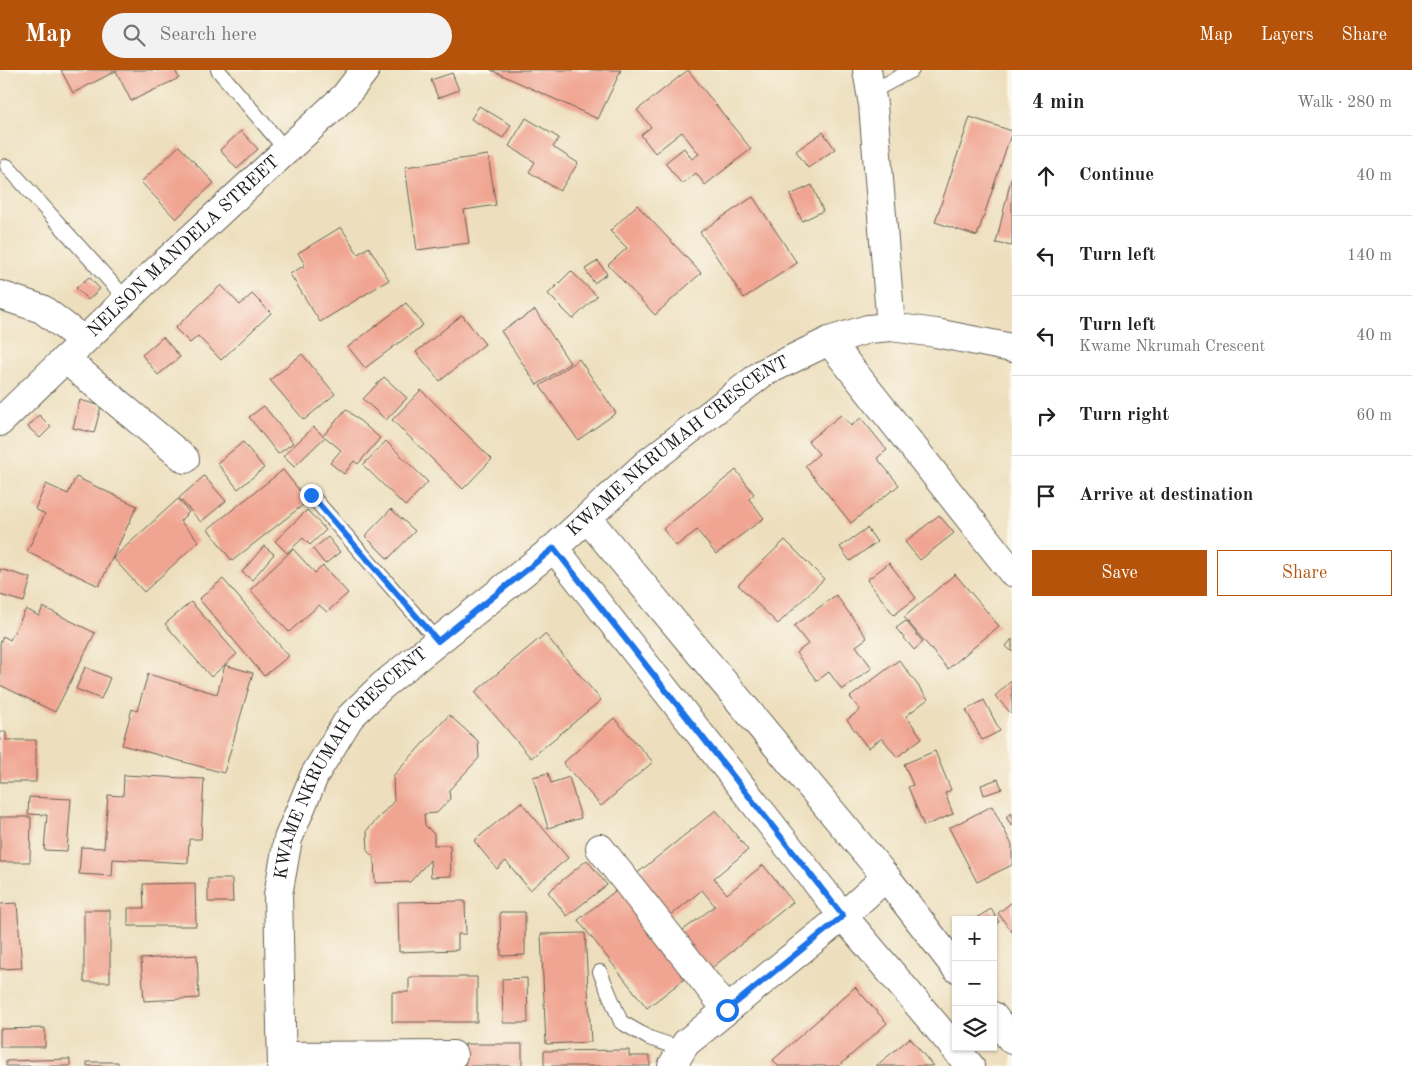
<!DOCTYPE html>
<html lang="en">
<head>
<meta charset="utf-8">
<style>
	body { margin:0; font-family:"Old Standard TT",serif; background:#f2f2f2; color:#222 }
	.controls { position:absolute; right:15px; bottom:15px; display:grid; overflow:hidden; border-radius:0px; box-shadow:0 1px 4px #0004 }
	.controls button { width:45px; height:45px; display:grid; place-items:center; padding:0; border:0; border-bottom:1px solid #e0e0e0; background:#fff; color:#222; font:25px sans-serif }
	.stop { position:absolute; width:15px; height:15px; margin:-11px; border:4px solid #1a73e8; border-radius:50%; background:#fff }
	.stop.end { background:#1a73e8; border-color:#fff; box-shadow:0 1px 5px #0008 }
	.list { margin:0; padding:0; list-style:none }
	h2 { display:flex; justify-content:space-between; align-items:center; height:65px; margin:0; padding:0 20px; font-size:21px }
	h2 small { font-size:16px; font-weight:400; color:#767676 }
	.list li { display:grid; grid-template-columns:32px 1fr auto; gap:15px; align-items:center; box-sizing:border-box; height:80px; padding:0 20px; border-top:1px solid #e0e0e0 }
	.list b { display:block; font-size:19px; white-space:nowrap }
	.list p { margin:0; font-size:16px; white-space:nowrap; color:#767676 }
	.list em { font-size:16px; font-style:normal; color:#767676 }
	.actions { display:flex; gap:10px; padding:15px 20px }
	.actions a { flex:1; padding:11px 0; border:1px solid #b45309; border-radius:0px; text-align:center; font-size:18px; color:#b45309 }
	.actions .main { background:#b45309; color:#fff }
	.icon { flex:none; width:28px; height:28px; fill:none; stroke:currentColor; stroke-width:2; stroke-linecap:round; stroke-linejoin:round }
	.map { position:relative; flex:none; width:1012px; height:996px; overflow:hidden }
	header { display:flex; align-items:center; gap:30px; box-sizing:border-box; height:70px; padding:0 25px; background:#b45309; color:#fff }
	header strong { font-size:24px }
	nav { display:flex; gap:28px; margin-inline-start:auto; font-size:18px }
	.search { width:350px; height:45px; background:#f2f2f2; display:flex; align-items:center; gap:12px; box-sizing:border-box; padding:0 18px; border-radius:28px; color:#767676; font-size:19px }
	main { display:flex }
	aside { flex:1; background:#fff }
	.map>svg:first-child { display:block }
	.building { fill:#f0a592 }
	.lines { fill:none; stroke-linecap:round; stroke-linejoin:round }
	.service-casing { stroke:#656054; stroke-width:16 }
	.minor-casing { stroke:#656054; stroke-width:30 }
	.service { stroke:#fff; stroke-width:14 }
	.minor { stroke:#fff; stroke-width:28 }
	.route { stroke:#1a73e8; stroke-width:6 }
	.labels { text-anchor:middle; dominant-baseline:central; stroke-width:5; stroke-linejoin:round; paint-order:stroke }
	.street-label { font-size:18px; fill:#1c1c1c; stroke:#fbf7ec }
</style>
</head>
<body>
<header>
<strong>Map</strong>
<div class="search"><svg class="icon" aria-label="search" viewBox="0 0 24 24"><circle cx="10" cy="10" r="6"/><path d="M15 15l6 6"/></svg>Search here</div>
<nav><a>Map</a><a>Layers</a><a>Share</a></nav>
</header>
<main>
<div class="map">
<svg width="1012" height="996" viewBox="0 0 1012 996">
	<rect width="100%" height="100%" fill="#fbf7ec"/>
	<filter id="ink" filterUnits="userSpaceOnUse"><feTurbulence type="fractalNoise" baseFrequency=".02" numOctaves="2"/><feDisplacementMap in="SourceGraphic" scale="10" xChannelSelector="R" yChannelSelector="G"/><feConvolveMatrix kernelMatrix="1 2 1 2 8 2 1 2 1" color-interpolation-filters="sRGB"/></filter>
	<filter id="wash" filterUnits="userSpaceOnUse"><feTurbulence type="fractalNoise" baseFrequency=".0096" numOctaves="4" result="noise"/><feDisplacementMap in="SourceGraphic" scale="20" xChannelSelector="R" yChannelSelector="G"/><feGaussianBlur stdDeviation="1.12" result="paint"/><feColorMatrix in="noise" values="0 0 0 0 0 0 0 0 0 0 0 0 0 0 0 0 0 1.4 0 .05"/><feComposite in="paint" operator="in"/></filter>
	<g filter="url(#wash)">
		<rect width="100%" height="100%" fill="#eddfbd"/>
		<g id="blocks">
			<path class="building" d="M61 0H175L179 8 131 31 116 1 73 23Z
				M491 0H621L598 49Z
				M688 0 751 79 705 115 696 103 682 114 665 93 684 78 692 89 699 84 682 62 655 83 641 65 651 57 637 40Z
				M452 3 459 20 438 28 431 10Z
				M479 36 511 55 503 68 471 49Z
				M970 47 1012 61 977 166 935 152Z
				M526 48 559 68 553 77 578 93 560 121 529 102 535 92 509 76Z
				M241 61 258 79 237 99 220 80Z
				M823 62 835 79 808 98 796 81Z
				M179 76 214 113 176 149 141 112Z
				M488 85 496 135 464 140 469 173 417 180 405 97Z
				M1012 105V176L996 173Z
				M812 115 823 141 802 151 790 125Z
				M753 127 797 193 744 228 700 162Z
				M637 135 701 203 655 245 608 195 627 178 610 161Z
				M341 157 358 184 369 177 389 210 320 252 290 204 305 195 298 183Z
				M598 191 607 204 594 213 585 199Z
				M571 201 597 226 573 249 548 224Z
				M89 207 100 219 88 230 76 218Z
				M221 215 240 235 252 224 271 243 221 290 198 266 190 273 175 258Z
				M406 233 423 255 365 298 348 277Z
				M535 240 570 293 537 315 501 261Z
				M462 245 485 274 440 311 416 282Z
				M163 267 180 287 158 305 142 285Z
				M302 284 335 324 304 350 270 310Z
				M579 289 616 343 578 370 540 316Z
				M384 307 407 328 386 350 363 329Z
				M421 320 492 389 463 419 392 350Z
				M80 330 101 336 94 363 73 358Z
				M264 336 293 373 278 384 249 347Z
				M346 339 380 368 358 394 354 391 344 404 330 393 341 380 325 367 294 397 283 386 314 357 323 366Z
				M39 345 51 357 40 368 28 357Z
				M841 345 851 356 861 348 887 380 877 388 899 415 851 453 805 396 819 384 808 371Z
				M386 371 428 412 405 436 363 395Z
				M243 372 264 398 238 419 217 393Z
				M283 400 308 431 232 491 208 459Z
				M736 400 754 424 749 429 764 448 716 484 697 460 676 476 663 459Z
				M204 406 226 431 201 452 179 428Z
				M76 407 137 436 99 516 27 482 45 444 35 439 46 414 68 424Z
				M178 429 189 442 180 451 199 471 144 522 113 488Z
				M391 439 415 461 388 489 365 466Z
				M307 440 326 460 310 475 303 468 287 483 275 471Z
				M939 445 954 463 920 490 905 472Z
				M867 458 877 472 850 491 840 477Z
				M328 467 340 482 325 494 313 479Z
				M785 470 824 509 778 554 738 515Z
				M264 476 274 484 252 510 242 502Z
				M293 479 315 503 323 496 348 523 327 542 319 535 289 562 250 520Z
				M889 493 916 528 894 545 867 510Z
				M0 499 31 508 24 532 0 525Z
				M955 504 999 556 948 599 904 547Z
				M223 509 289 586 264 606 199 529Z
				M836 525 867 568 856 576 872 598 842 620 829 602 817 611 796 583 808 574 794 556Z
				M191 532 237 584 211 607 165 554Z
				M43 537 95 563 55 642 0 615V573L3 566 10 570 26 539 39 546Z
				M906 551 923 572 914 580 896 558Z
				M545 564 601 630 531 688 475 622Z
				M1012 569V582L1006 576Z
				M899 590 928 629 906 646 922 668 897 687 882 668 868 678 847 650 860 640 850 627Z
				M225 595 253 603 224 703 122 675 132 639 137 641 148 604 217 624Z
				M85 597 110 608 101 629 76 619Z
				M1012 610V644L995 626Z
				M984 630 1000 661 982 670 966 640Z
				M449 645 478 671 479 688 449 720 450 729 437 743 424 744 425 755 434 764V775H450L451 806 431 807 430 790 410 812 375 813 374 787 368 782 367 760 394 731 393 706Z
				M614 648 653 692 601 736 563 693Z
				M0 662H6V670H36V712H0Z
				M935 681 951 720 945 723 953 744 924 756 908 717 913 715 904 694Z
				M548 703 551 713 569 707 581 748 548 758 533 707Z
				M124 705 204 709 201 769H189L188 793 113 789 112 806 79 804 81 777 104 778 108 725 123 726Z
				M998 709 1002 719 984 725 981 715Z
				M29 727 71 729 67 781 44 780 47 745 28 744Z
				M521 732 568 788 530 820 506 791 497 799 474 771Z
				M992 736 1012 775V795L977 812 949 758Z
				M716 740 748 780 714 808 727 824 763 795 793 832 708 901 678 864 715 836 702 820 664 851 630 809Z
				M1012 742V756L1006 747Z
				M0 747H31L30 792H0Z
				M587 790 607 815 567 846 548 822Z
				M208 809H232L233 832H208Z
				M195 813 196 856H128V838H144L143 814Z
				M619 818 687 907 647 938 578 850Z
				M465 831 466 864H458V880L399 882 398 832Z
				M1012 832V862L998 843Z
				M17 833 22 898 0 899V834Z
				M991 839 999 852 993 856V850L976 848Z
				M84 840H110V912H84Z
				M500 842H525V885L501 886Z
				M585 863 591 972 546 974 541 864Z
				M197 885 199 928 144 931 141 889Z
				M409 907H477V952H392V922H409Z
				M527 908 528 953H503L502 909Z
				M855 917 887 953 839 996H778L773 990Z
				M45 958V977H0V959Z
				M910 968 933 996H876Z
				M465 974H522V996H465Z
				M629 980V986H650V996H544V981Z
				M70 989V996H6V991Z
				M87 992H118V996H87Z"/>
		</g>
	</g>
	<g filter="url(#ink)">
		<use href="#blocks" fill-opacity="0" stroke="#656054" stroke-width="1"/>
		<g class="lines">
			<g class="service-casing">
				<path id="service" d="M218 0 286 80
					M871 22 912 0
					M7 96 126 229
					M311 425 438 571
					M600 902 621 952 649 968 682 979"/>
			</g>
			<g class="minor-casing">
				<g id="minor">
					<path d="M867 0 873 35 891 257"/>
					<path d="M0 225 42 239 83 270"/>
					<path d="M829 271 1012 502"/>
					<path d="M65 289 185 389"/>
					<path id="s1" d="M0 352 159 198 345 26 365 0"/>
					<path d="M587 448 886 807 956 898"/>
					<path d="M554 478 843 846 970 996"/>
					<path d="M600 778 727 940"/>
					<path d="M993 946 1012 970"/>
					<path d="M282 986 453 985"/>
					<path id="s2" d="M282 996 278 825 288 769 315 704 350 647 382 616 554 478 646 394 763 303 829 271 868 259 891 257 936 263 1012 278"/>
					<path d="M672 996 686 973 843 846 886 807"/>
				</g>
			</g>
			<use href="#service" class="service"/>
			<use href="#minor" class="minor"/>
		</g>
	</g>
	<g class="lines" filter="url(#ink)">
		<path class="route" d="M311 425 438 571 554 478 843 846 727 940"/>
	</g>
	<g class="labels">
		<g class="street-label">
			<text stroke="none"><textPath href="#s1" startOffset="254">NELSON MANDELA STREET</textPath></text>
			<text stroke="none"><textPath href="#s2" startOffset="791">KWAME NKRUMAH CRESCENT</textPath></text>
			<text stroke="none"><textPath href="#s2" startOffset="326">KWAME NKRUMAH CRESCENT</textPath></text>
		</g>
	</g>
</svg>
<div class="controls">
<button>+</button>
<button>−</button>
<button><svg class="icon" aria-label="layers" viewBox="0 0 24 24"><path d="M12 4l9 5-9 5-9-5zM3 14l9 5 9-5"/></svg></button>
</div>
<div class="stop" style="left:727px;top:940px"></div>
<div class="stop end" style="left:311px;top:425px"></div>
</div>
<aside>
<h2>4 min<small>Walk · 280 m</small></h2>
<ul class="list">
<li><svg class="icon" aria-label="ahead" viewBox="0 0 24 24"><path d="M12 20V5M6 11l6-6 6 6"/></svg><div><b>Continue</b></div><em>40 m</em></li>
<li><svg class="icon" aria-label="left" viewBox="0 0 24 24"><path d="M17 20v-9H6M10 6l-5 5 5 5"/></svg><div><b>Turn left</b></div><em>140 m</em></li>
<li><svg class="icon" aria-label="left" viewBox="0 0 24 24"><path d="M17 20v-9H6M10 6l-5 5 5 5"/></svg><div><b>Turn left</b><p>Kwame Nkrumah Crescent</p></div><em>40 m</em></li>
<li><svg class="icon" aria-label="right" viewBox="0 0 24 24"><path d="M7 20v-9h11M14 6l5 5-5 5"/></svg><div><b>Turn right</b></div><em>60 m</em></li>
<li><svg class="icon" aria-label="arrive" viewBox="0 0 24 24"><path d="M6 21V4h12l-3 4 3 4H6"/></svg><div><b>Arrive at destination</b></div></li>
</ul>
<div class="actions"><a class="main">Save</a><a>Share</a></div>
</aside>
</main>
</body>
</html>
